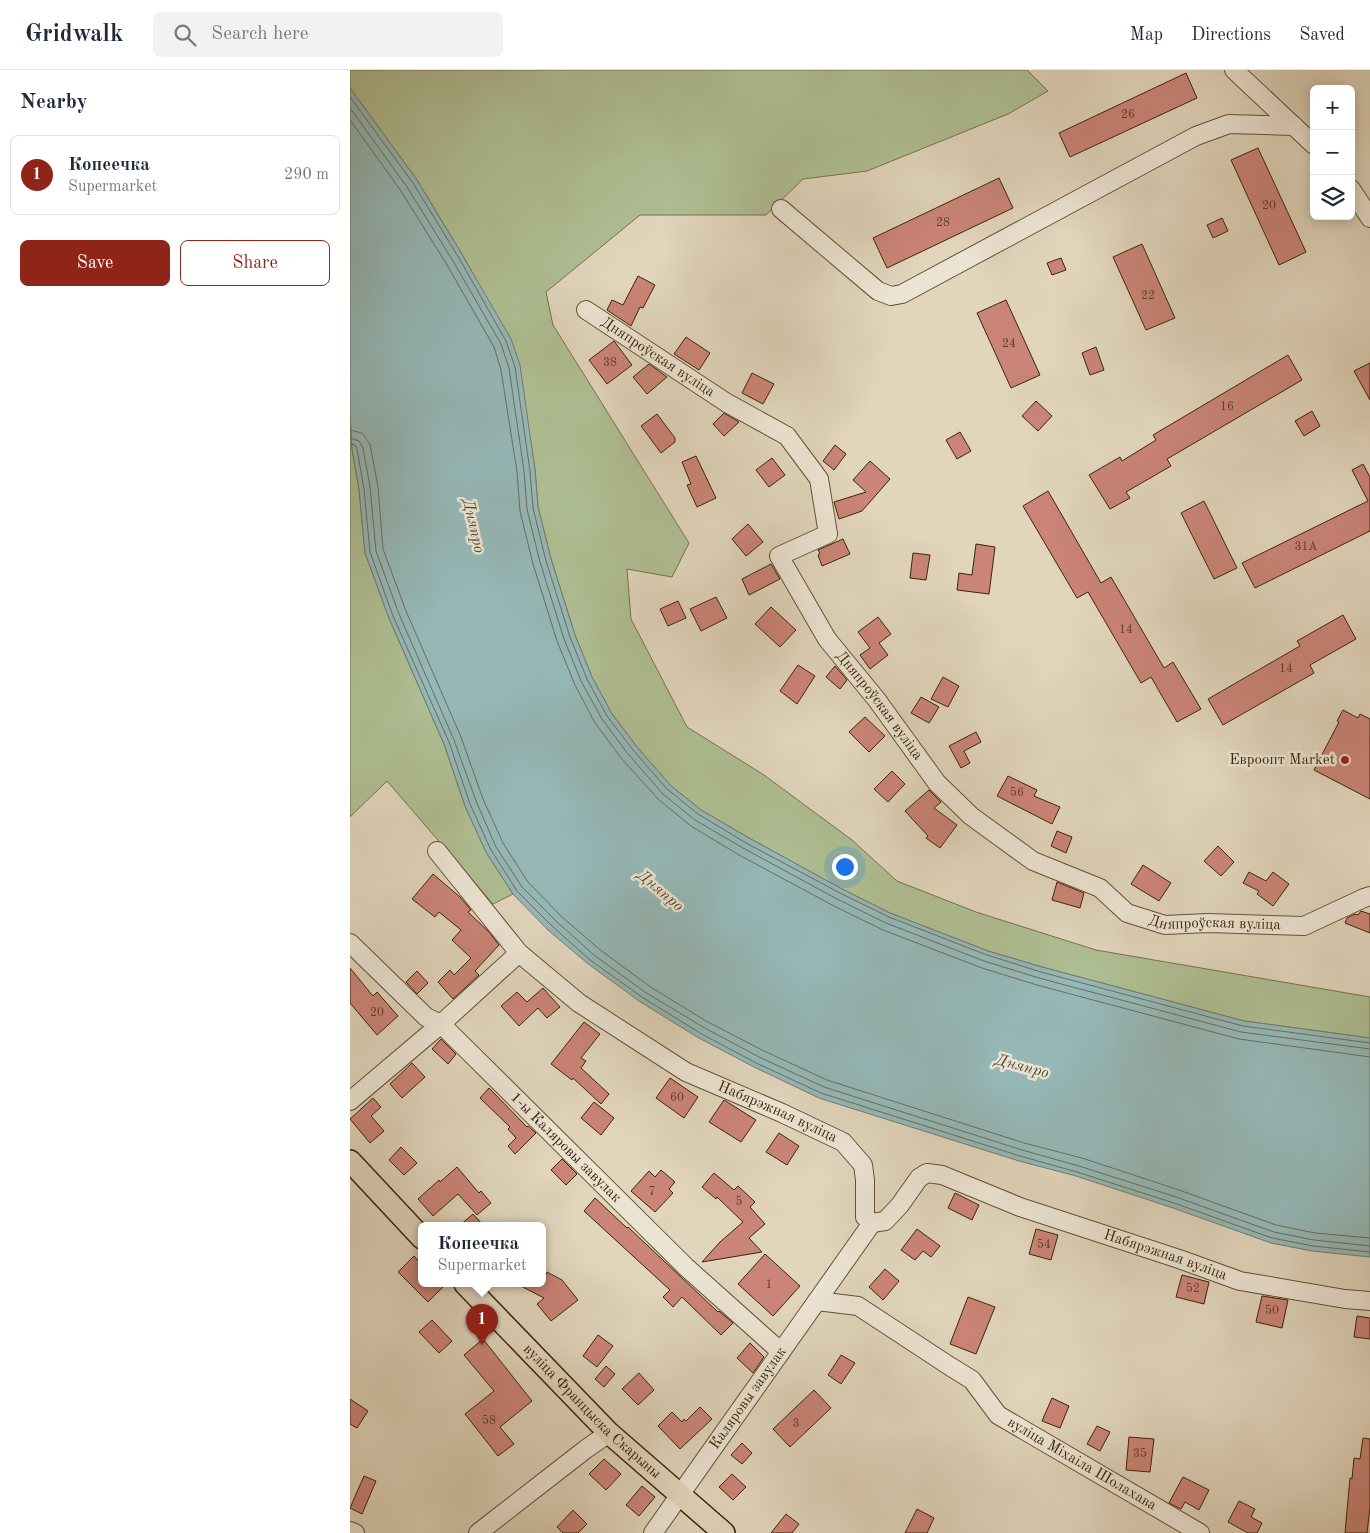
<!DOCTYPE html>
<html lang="en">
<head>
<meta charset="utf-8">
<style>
	body { margin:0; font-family:"Old Standard TT",serif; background:#f2f2f3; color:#1f2937 }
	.controls { position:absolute; right:15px; top:15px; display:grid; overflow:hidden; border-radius:8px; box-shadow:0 2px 12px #0003 }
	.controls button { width:45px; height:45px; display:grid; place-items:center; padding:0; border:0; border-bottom:1px solid #e0e1e3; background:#fff; color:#1f2937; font:25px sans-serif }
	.you { position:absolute; left:494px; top:796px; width:18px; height:18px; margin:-12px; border:4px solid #fff; border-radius:50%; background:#1a73e8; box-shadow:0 0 0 8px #1a73e833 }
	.badge { display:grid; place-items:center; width:32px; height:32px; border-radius:50%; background:#8f2418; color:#fff; font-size:16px; font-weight:700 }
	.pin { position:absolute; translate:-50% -41px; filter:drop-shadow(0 1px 2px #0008) }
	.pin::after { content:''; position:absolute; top:26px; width:18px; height:15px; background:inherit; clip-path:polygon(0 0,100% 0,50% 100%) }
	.popup { position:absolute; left:68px; top:1152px; width:128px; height:65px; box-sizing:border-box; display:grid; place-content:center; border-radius:8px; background:#fff; filter:drop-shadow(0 1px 4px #0005); font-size:16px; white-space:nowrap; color:#747a83 }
	.popup b { font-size:19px; color:#1f2937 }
	.popup::after { content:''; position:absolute; left:50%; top:100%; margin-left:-10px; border:10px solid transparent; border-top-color:#fff }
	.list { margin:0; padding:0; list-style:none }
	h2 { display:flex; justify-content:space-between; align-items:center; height:65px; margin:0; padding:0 20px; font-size:21px }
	h2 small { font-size:16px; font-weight:400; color:#747a83 }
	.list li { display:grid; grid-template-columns:32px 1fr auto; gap:15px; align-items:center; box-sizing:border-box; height:80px; margin:0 10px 10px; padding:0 10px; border:1px solid #e0e1e3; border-radius:8px }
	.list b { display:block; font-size:19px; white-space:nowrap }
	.list p { margin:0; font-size:16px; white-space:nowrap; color:#747a83 }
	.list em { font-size:16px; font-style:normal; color:#747a83 }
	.actions { display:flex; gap:10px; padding:15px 20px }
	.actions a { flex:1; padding:11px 0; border:1px solid #8f2418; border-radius:8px; text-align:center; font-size:18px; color:#8f2418 }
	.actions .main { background:#8f2418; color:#fff }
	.icon { flex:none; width:28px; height:28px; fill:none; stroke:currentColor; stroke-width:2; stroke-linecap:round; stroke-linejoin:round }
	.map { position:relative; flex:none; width:1020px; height:1463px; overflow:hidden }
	header { display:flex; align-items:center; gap:30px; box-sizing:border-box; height:70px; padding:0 25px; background:#fff; border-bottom:1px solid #e0e1e3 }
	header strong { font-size:24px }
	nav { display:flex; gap:28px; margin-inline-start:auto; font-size:18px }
	.search { width:350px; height:45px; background:#f2f2f3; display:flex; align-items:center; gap:12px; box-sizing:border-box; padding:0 18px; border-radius:8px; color:#747a83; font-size:19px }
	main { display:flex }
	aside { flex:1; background:#fff }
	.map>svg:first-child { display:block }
	.green { fill:#afbe93; stroke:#75724c }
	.water { fill:#95b8b7; stroke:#717d70 }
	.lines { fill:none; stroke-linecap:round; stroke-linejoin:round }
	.shore { stroke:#686e5e; stroke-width:1 }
	.building { fill:#cb8478; stroke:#3b2505 }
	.minor-casing { stroke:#645133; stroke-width:20 }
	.major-casing { stroke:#3b2505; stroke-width:24 }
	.minor { stroke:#ece4d3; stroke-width:18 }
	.major { stroke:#e1d5bc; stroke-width:21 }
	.poi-dot { fill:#8f2418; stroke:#ece4d3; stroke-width:2 }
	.labels { text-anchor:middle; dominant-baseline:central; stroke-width:5; stroke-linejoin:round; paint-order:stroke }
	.number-label { font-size:12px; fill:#5f3d22 }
	.street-label { font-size:15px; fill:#3b2505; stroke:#ece4d3 }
	.poi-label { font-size:15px; fill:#3b2505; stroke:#ece4d3; text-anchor:end }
	.water-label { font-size:16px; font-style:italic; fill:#524a32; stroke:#ece4d3 }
</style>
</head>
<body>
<header>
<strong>Gridwalk</strong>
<div class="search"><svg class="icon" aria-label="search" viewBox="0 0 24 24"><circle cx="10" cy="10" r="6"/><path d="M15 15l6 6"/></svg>Search here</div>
<nav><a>Map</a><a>Directions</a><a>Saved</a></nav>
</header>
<main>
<aside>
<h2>Nearby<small></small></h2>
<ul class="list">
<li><span class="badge">1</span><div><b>Копеечка</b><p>Supermarket</p></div><em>290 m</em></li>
</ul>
<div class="actions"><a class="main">Save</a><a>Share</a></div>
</aside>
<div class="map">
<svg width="1020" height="1463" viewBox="0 0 1020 1463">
	<rect width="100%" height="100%" fill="#e1d5bc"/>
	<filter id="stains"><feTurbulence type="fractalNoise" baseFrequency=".004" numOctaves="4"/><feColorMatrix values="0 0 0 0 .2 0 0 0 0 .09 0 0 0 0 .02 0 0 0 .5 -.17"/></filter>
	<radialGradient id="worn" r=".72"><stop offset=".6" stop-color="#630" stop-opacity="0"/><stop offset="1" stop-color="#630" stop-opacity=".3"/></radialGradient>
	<path class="green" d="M0 0H677L698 21 658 44 517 101 453 109 416 145H290L196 222 203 255 339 473 322 507 277 499 281 549 337 657 414 705 502 770 547 811 626 842 746 880 1020 927V968L894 951 692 897 638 881 540 843 492 819 399 768 351 740 320 715 287 677 262 644 242 607 225 565 201 489 188 437 185 400 180 368 130 217 113 186 67 110 0 18Z
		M0 341 2 379 9 419 15 483 39 548 94 674 115 736 136 782 163 824 143 834 37 711 0 747Z"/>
	<path class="water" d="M0 18 67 110 113 186 161 269 170 295 185 400 188 437 201 489 225 565 242 607 262 644 287 677 320 715 351 740 399 768 492 819 540 843 638 881 692 897 894 951 1020 968V1187L962 1181 921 1173 823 1138 726 1106 669 1091 469 1028 404 997 347 967 289 931 237 893 198 860 163 824 136 782 115 736 94 674 39 548 15 483 9 419 2 379 0 341Z"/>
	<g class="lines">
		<path class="shore" d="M0 27 63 113 109 188 156 271 165 297 180 401 183 438 196 491 220 567 237 609 257 646 283 680 317 719 348 744 396 773 490 823 539 847 637 885 691 902 893 956 1020 973
			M0 38 57 117 103 191 151 274 159 298 174 401 177 439 190 492 214 569 231 611 252 649 278 684 313 724 345 750 393 778 487 829 536 853 634 891 689 908 891 962 1020 979
			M0 50 51 121 97 195 144 277 151 300 167 402 170 441 183 494 207 571 225 615 245 653 272 689 308 729 341 756 389 785 484 836 533 860 632 898 687 915 889 969 1020 987
			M0 360 12 363 20 374 28 417 33 479 56 541 111 667 133 729 153 773 178 812 211 846 249 879 299 916 356 951 412 980 477 1010 674 1073 732 1088 829 1120 926 1155 965 1163 1020 1168
			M0 368 9 371 13 378 20 417 26 481 49 544 104 670 126 731 146 777 172 817 206 851 244 885 295 922 353 957 409 987 474 1017 672 1080 729 1096 826 1127 924 1162 964 1170 1020 1176
			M0 374 5 375 7 379 14 419 20 482 43 546 99 672 120 734 141 780 167 821 202 856 240 890 292 927 350 963 406 993 471 1023 670 1086 727 1102 824 1133 922 1168 963 1176 1020 1182"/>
	</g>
	<path class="building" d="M836 3 847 28 720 87 709 63Z
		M908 78 956 182 929 195 881 90Z
		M649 108 663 138 537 198 523 168Z
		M872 148 878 161 863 168 857 155Z
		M792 174 825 248 796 260 763 187Z
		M711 188 716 200 702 205 697 193Z
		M288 206 305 215 293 238 290 237 281 256 257 240 262 230 273 235Z
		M656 230 690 305 661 318 627 243Z
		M336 267 360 283 349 300 324 284Z
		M264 271 282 295 257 314 239 290Z
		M746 277 754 300 740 305 732 283Z
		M938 285 952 310 817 389 821 396 776 422 780 428 760 439 739 405 770 387 772 391 806 370 803 365Z
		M1020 293V330L1004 301Z
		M299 294 317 307 297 324 283 307Z
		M402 303 424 314 413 334 392 323Z
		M686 331 702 346 688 361 672 346Z
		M962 341 970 356 954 366 945 351Z
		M374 343 389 352 374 366 363 354Z
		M307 344 325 368V372L311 383 291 356Z
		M610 362 621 381 607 389 596 370Z
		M485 375 496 384 484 400 473 391Z
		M346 386 366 428 347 437 337 415 341 414 332 392Z
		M422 388 435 405 419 417 406 400Z
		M520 391 540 409 512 441 489 449 484 432 516 422 503 410Z
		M1013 394 1020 407V461L905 518 892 493 1018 431 1002 400Z
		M698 421 751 513 761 507 814 598 823 592 851 639 827 652 801 607 791 613 738 522 727 528 673 436Z
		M854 431 887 498 864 509 831 443Z
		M398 454 413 472 396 486 382 469Z
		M493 469 500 484 472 496 468 485 470 483 468 480Z
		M626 474 645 477 639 524 607 520 609 503 622 505Z
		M563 483 580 485 576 510 560 508Z
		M421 494 430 509 399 525 392 509Z
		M366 527 377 548 351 561 340 539Z
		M328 531 336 548 318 556 310 539Z
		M421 537 446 560 430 577 405 554Z
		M993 545 1006 569 960 595 964 603 873 655 858 629 950 576 947 571Z
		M528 547 541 564 529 573 538 585 520 599 510 585 520 578 508 562Z
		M448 595 465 606 447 634 430 621Z
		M485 596 497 610 490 619 476 607Z
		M593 607 609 616 598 637 581 629Z
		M571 627 589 637 579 653 561 643Z
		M993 640 1008 648 1010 644 1020 649V729L964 700 989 652 987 651Z
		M515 647 535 666 519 682 499 662Z
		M626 662 631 672 614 681 620 693 611 698 599 676Z
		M542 701 555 714 538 732 524 719Z
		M658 706 687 720 684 726 710 737 702 754 647 726Z
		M579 720 591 732 584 738 607 755 590 778 576 768 578 766 555 741Z
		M707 761 722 767 716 783 701 776Z
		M868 776 884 792 871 806 854 791Z
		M793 795 821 813 809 831 781 814Z
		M899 802 916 811 923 802 939 814 923 836 907 824 909 821 893 813Z
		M83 804 110 827 121 840 118 842 139 862 149 875 125 901 129 905 103 929 88 912 100 900 104 905 121 888 102 870 111 860 89 842 85 847 62 829Z
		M707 812 734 823 730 838 702 830Z
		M1011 841 1020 844V863L995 853 997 848 1005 844 1008 845Z
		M0 898 23 926 27 922 48 946 27 965 0 933Z
		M67 901 78 913 67 924 56 912Z
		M193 918 210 937 197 948 188 938 169 956 151 936 167 922 177 932Z
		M234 952 250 964 231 988 236 991 231 998 259 1024 251 1034 223 1008 222 1010 201 994Z
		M91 969 106 984 98 994 82 979Z
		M62 993 75 1007 52 1028 40 1014Z
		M320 1008 348 1027 334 1048 306 1028Z
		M139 1018 177 1057 178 1056 186 1063 165 1084 158 1076 166 1068 158 1059 160 1057 130 1028Z
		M23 1028 31 1037 21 1046 34 1061 20 1073 0 1049Z
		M374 1030 406 1050 391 1072 359 1052Z
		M244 1032 264 1048 251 1065 231 1048Z
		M429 1063 449 1076 437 1095 416 1082Z
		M51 1077 67 1093 54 1105 39 1090Z
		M212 1089 227 1104 216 1115 201 1100Z
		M107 1097 129 1123 131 1121 141 1133 127 1145 108 1124 83 1146 68 1129 89 1110 90 1112Z
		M311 1100 325 1112 319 1119 323 1123 305 1142 281 1121 299 1101 305 1107Z
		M364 1103 384 1120 388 1116 405 1132 400 1137 415 1154 399 1168 412 1182 352 1192 370 1172 393 1152 367 1127 366 1129 352 1117Z
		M605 1123 629 1135 622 1150 598 1138Z
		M245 1128 277 1158 278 1157 368 1242 369 1241 383 1253 371 1265 332 1227 323 1237 313 1227 320 1220 234 1141Z
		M123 1144 134 1156H109Z
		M567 1159 590 1176 581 1187 573 1181 565 1190 551 1180Z
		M686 1159 708 1165 701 1190 679 1184Z
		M415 1184 450 1216 423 1246 388 1214Z
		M64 1186 72 1195V1214H96L78 1232 48 1202Z
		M535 1199 549 1211 533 1230 519 1217Z
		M197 1202 212 1210 228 1230 201 1251 187 1234 194 1228 167 1214H192Z
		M832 1205 859 1212 854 1234 826 1227Z
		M912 1226 938 1230 932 1258 906 1252Z
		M618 1227 645 1237 626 1284 600 1274Z
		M1007 1246 1020 1248V1269L1004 1267Z
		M82 1250 102 1271 89 1283 69 1262Z
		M248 1265 263 1276 247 1297 233 1286Z
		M133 1269 182 1331 150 1357 164 1374 148 1386 115 1344 144 1321 114 1285Z
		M400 1273 414 1287 403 1303 387 1288Z
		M491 1285 505 1293 491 1314 478 1305Z
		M256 1296 265 1304 254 1317 245 1309Z
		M289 1303 304 1320 288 1335 272 1319Z
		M464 1320 481 1338 440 1377 423 1359Z
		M702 1328 719 1336 710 1358 692 1351Z
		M0 1329 18 1341 7 1358 0 1354Z
		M350 1337 362 1349 330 1379 308 1356 322 1342 332 1352 334 1349 336 1351Z
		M747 1356 760 1362 750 1381 737 1374Z
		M779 1367 804 1369 800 1402 776 1400Z
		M1013 1368 1020 1369V1437L1017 1463H995L1000 1408 1002 1409 1004 1388 1010 1389Z
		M392 1373 402 1383 392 1394 381 1385Z
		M254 1389 271 1404 256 1420 239 1404Z
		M382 1404 396 1417 383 1430 369 1417Z
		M14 1406 26 1411 12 1444 0 1438Z
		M833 1407 859 1420 849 1440 835 1432 831 1439 819 1433Z
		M292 1416 305 1427 289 1446 276 1435Z
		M889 1431 905 1439 901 1447 912 1453 907 1463H898L878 1452Z
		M567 1439 584 1448 577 1463H555Z
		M223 1440 237 1454 228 1463H213L207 1457Z
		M436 1444 449 1454 442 1463H421Z"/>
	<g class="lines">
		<g class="minor-casing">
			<g id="minor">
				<path d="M884 0 964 75"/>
				<path d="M1001 119 1020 148"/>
				<path d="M431 139 528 221 541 226 552 224 846 66 879 54 944 56"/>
				<path id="s1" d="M236 240 377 333 437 366 469 409 478 464 429 486 477 569 527 630 587 713 621 746 683 791 750 818 777 843 815 855 858 853 954 856 1014 828 1020 826"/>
				<path id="s2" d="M87 781 169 883 229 933 336 1002 432 1043 493 1072 513 1095 515 1110V1147L522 1153 535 1151 550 1135 569 1108 577 1103 592 1105 670 1137 829 1189 890 1211 995 1229 1020 1231"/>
				<path id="s3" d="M0 873 76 947 91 954 336 1197 431 1282"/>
				<path d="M0 1031 91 954 169 883"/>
				<path id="s4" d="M467 1231 508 1236 601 1297 622 1310 648 1345 850 1463"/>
				<path d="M0 1461 5 1463"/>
				<path d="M128 1463 236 1379 259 1363"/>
				<path id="s5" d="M303 1463 522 1153"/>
			</g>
		</g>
		<g class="major-casing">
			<g id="major">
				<path d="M0 1091 72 1168"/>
				<path id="s6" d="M115 1214 259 1363 374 1463"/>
			</g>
		</g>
		<use href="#minor" class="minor"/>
		<use href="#major" class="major"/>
	</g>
	<circle class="poi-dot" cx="995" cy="690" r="5"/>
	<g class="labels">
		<g class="number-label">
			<text x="778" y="45">26</text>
			<text x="919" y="136">20</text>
			<text x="593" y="153">28</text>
			<text x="798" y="226">22</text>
			<text x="659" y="274">24</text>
			<text x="260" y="293">38</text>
			<text x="877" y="337">16</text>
			<text x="956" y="477">31А</text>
			<text x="776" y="560">14</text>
			<text x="936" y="599">14</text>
			<text x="667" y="723">56</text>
			<text x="27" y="943">20</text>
			<text x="327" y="1028">60</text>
			<text x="302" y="1122">7</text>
			<text x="389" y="1132">5</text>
			<text x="694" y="1175">54</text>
			<text x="419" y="1215">1</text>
			<text x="843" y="1219">52</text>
			<text x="922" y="1241">50</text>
			<text x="139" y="1351">58</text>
			<text x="446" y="1354">3</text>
			<text x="790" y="1384">35</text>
		</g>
		<g class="street-label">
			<text stroke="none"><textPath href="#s1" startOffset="86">Дняпроўская вуліца</textPath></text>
			<text stroke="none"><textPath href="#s1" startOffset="581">Дняпроўская вуліца</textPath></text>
			<text stroke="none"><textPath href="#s1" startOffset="1000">Дняпроўская вуліца</textPath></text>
			<text stroke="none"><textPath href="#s2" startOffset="436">Набярэжная вуліца</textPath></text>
			<text stroke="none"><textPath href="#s3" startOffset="298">1-ы Каляровы завулак</textPath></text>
			<text stroke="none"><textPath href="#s2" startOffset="930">Набярэжная вуліца</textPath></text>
			<text stroke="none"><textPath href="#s5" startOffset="165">Каляровы завулак</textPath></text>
			<text stroke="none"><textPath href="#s6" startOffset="180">вуліца Францыска Скарыны</textPath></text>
			<text stroke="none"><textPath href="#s4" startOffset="318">вуліца Міхаіла Шолахава</textPath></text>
		</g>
		<g class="poi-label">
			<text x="985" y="690">Евроопт Market</text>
		</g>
		<g class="water-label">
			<text transform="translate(123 456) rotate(77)">Дняпро</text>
			<text transform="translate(310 821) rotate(40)">Дняпро</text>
			<text transform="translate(672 997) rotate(15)">Дняпро</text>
		</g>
	</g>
	<rect width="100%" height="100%" filter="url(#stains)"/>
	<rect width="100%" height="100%" fill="url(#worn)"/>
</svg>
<div class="controls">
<button>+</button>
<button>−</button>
<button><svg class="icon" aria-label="layers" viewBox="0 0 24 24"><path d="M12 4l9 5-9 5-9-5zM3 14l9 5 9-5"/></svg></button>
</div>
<div class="you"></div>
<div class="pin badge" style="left:132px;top:1275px">1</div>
<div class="popup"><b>Копеечка</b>Supermarket</div>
</div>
</main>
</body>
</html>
